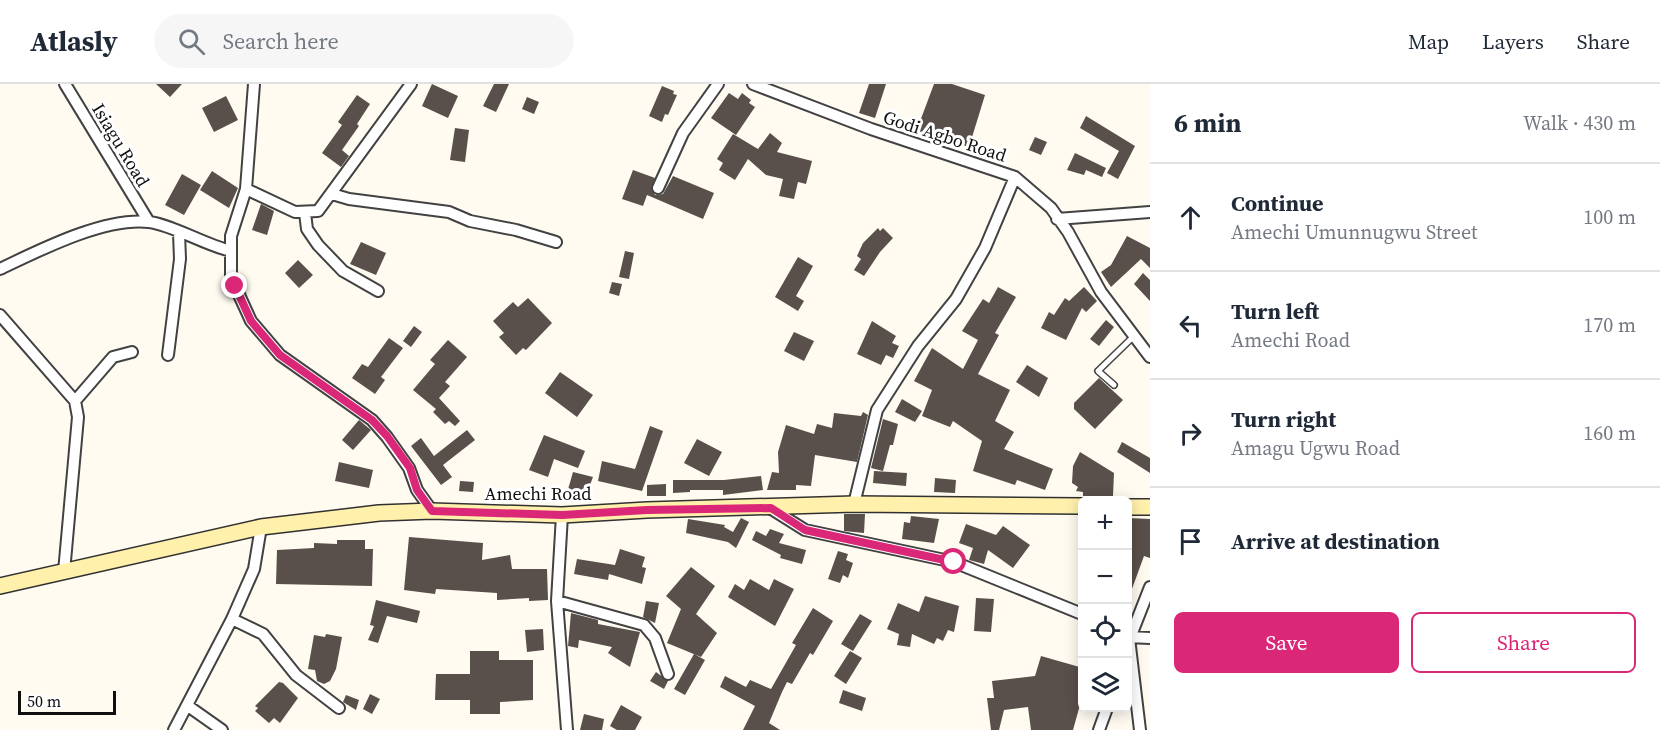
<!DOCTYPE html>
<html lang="en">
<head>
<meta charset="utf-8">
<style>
	body { margin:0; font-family:"Source Serif 4",serif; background:#f6f6f7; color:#1f2937 }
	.controls { position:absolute; right:18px; bottom:18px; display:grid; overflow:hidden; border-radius:9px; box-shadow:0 3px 15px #0003 }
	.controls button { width:54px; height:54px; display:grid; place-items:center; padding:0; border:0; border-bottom:2px solid #e0e1e3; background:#fff; color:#1f2937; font:30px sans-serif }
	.scale { position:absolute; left:18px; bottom:15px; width:98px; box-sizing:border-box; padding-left:6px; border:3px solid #0f0f0f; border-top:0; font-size:16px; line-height:21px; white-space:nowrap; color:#0f0f0f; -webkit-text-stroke:4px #fff; paint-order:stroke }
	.stop { position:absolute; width:18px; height:18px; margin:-14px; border:4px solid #db2777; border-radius:50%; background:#fff }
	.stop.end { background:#db2777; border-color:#fff; box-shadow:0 2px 6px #0008 }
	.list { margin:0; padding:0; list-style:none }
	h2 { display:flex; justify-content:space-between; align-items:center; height:78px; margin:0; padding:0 24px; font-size:26px }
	h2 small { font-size:20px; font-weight:400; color:#747a83 }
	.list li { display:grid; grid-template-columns:39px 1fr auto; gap:18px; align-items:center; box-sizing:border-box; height:108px; padding:0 24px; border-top:2px solid #e0e1e3 }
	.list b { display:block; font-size:22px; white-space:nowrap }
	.list p { margin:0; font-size:20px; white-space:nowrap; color:#747a83 }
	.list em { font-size:20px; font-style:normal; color:#747a83 }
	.actions { display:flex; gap:12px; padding:18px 24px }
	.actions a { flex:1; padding:14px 0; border:2px solid #db2777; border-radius:9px; text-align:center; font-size:21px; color:#db2777 }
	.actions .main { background:#db2777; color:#fff }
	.icon { flex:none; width:33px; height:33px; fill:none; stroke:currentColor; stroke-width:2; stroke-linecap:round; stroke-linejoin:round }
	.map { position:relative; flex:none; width:1150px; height:646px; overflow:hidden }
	header { display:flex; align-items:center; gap:36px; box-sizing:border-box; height:84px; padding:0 30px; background:#fff; border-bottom:2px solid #e0e1e3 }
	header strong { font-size:28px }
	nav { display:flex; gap:33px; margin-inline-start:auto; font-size:21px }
	.search { width:420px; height:54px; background:#f6f6f7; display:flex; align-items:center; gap:15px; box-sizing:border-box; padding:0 21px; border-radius:33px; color:#747a83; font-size:22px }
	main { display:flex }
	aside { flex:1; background:#fff }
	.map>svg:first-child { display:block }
	.building { fill:#594f4b }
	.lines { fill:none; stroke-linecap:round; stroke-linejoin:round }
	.service-casing { stroke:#424242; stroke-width:8 }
	.minor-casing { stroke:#424242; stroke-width:14 }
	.secondary-casing { stroke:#313131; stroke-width:18 }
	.service { stroke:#fff; stroke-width:5 }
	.minor { stroke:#fff; stroke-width:10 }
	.secondary { stroke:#fff0ac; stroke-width:15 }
	.route { stroke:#db2777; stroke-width:8 }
	.labels { text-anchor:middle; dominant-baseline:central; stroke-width:6; stroke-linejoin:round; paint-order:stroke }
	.street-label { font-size:18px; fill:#0f0f0f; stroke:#fff }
</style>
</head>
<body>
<header>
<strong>Atlasly</strong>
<div class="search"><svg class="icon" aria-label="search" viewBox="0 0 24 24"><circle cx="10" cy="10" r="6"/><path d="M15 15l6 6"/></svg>Search here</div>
<nav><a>Map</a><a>Layers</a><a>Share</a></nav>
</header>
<main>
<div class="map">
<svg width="1150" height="646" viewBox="0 0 1150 646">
	<rect width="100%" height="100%" fill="#fffbf1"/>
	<path class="building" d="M156 0H182L170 13Z
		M432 0 458 12 448 34 422 22Z
		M494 0H509L496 28 483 22Z
		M869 0H886L875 34 859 29Z
		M934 0H952L985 11 969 63 916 48Z
		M662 2 674 7 673 10 677 11 668 31 665 30 662 38 649 32Z
		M729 9 738 15 742 9 751 16 749 19 755 23 736 51 711 34Z
		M357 11 370 20 357 40 359 42 342 66 349 72 341 83 322 69 342 41 338 38Z
		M226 12 238 36 214 48 202 24Z
		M527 13 539 18 534 30 522 25Z
		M1086 32 1135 62 1118 95 1107 89 1119 67 1080 44Z
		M455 44 469 46 465 78 450 76Z
		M770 49 782 59 777 68 812 77 806 100 798 98 794 115 779 112 783 95 766 91 748 75 735 96 719 86 723 79 717 75 733 50 758 65Z
		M1035 53 1047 58 1041 71 1029 66Z
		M1075 69 1106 84 1102 93 1086 86 1084 91 1067 86Z
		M633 86 655 94 651 104 655 111 663 110 673 92 714 109 703 135 647 111 643 122 622 115Z
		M212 87 238 104 229 124 200 106Z
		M182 90 201 101 184 131 165 121Z
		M261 120 274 127 267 151 252 146Z
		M878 144 880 147 883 144 893 154 880 168 864 192 854 186 861 175 857 172 863 159Z
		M1127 152 1150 164V184L1141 175 1111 203 1101 188 1111 181Z
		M361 158 386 169 376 191 350 180Z
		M625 167 634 169 629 195 619 193Z
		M798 173 813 182 796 212 804 217 798 227 775 213Z
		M298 176 313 191 299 204 285 189Z
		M1143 189 1150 196V217L1134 200Z
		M612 198 622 200 619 212 609 209Z
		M998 203 1016 213 995 249 999 251 978 290 1010 306 995 337 1014 348 1004 365 1053 385 1045 406 1017 396 1015 401 973 387 982 357 953 337 950 343 922 332 932 306 914 297 932 264 963 285 978 256 962 247 983 215 989 219Z
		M1084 203 1097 217 1086 228 1082 224 1066 256 1041 244 1049 228 1054 231 1065 214 1069 217Z
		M528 214 552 239 526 266 523 264 516 271 499 253 504 249 493 237 513 218 518 223Z
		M1106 236 1114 243 1099 262 1090 255Z
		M872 237 896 252 892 259 899 262 893 274 886 271 881 281 857 270Z
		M414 242 422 248 411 263 403 257Z
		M794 248 814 257 804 277 784 267Z
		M389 254 403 264 381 293 385 296 375 310 352 294 362 280 368 283Z
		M448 256 467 273 445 298 450 302 439 314 460 337 455 342 449 337 445 340 433 328 436 325 413 306 435 280 430 276Z
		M1027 281 1048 294 1039 313 1016 298Z
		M560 288 593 311 577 333 545 309Z
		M1099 294 1123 316 1095 345 1074 325V319Z
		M902 315 922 327 915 338 895 328Z
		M863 328 868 331 857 378 815 371 811 402 796 401V406H767L772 388 779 389 778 368 786 341 814 350 817 340 832 344 834 329 861 332Z
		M883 335 898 340 893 361H890L883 387 871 384Z
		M359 336 371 346 353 366 342 356Z
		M650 342 663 347 642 407 598 397 602 377 635 385Z
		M467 346 475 356 443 381 452 393 441 401 411 362 421 354 434 372Z
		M544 351 585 367 578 384 554 375 548 393 529 386Z
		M697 355 722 368 709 392 684 379Z
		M1122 358 1150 374V389L1117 368Z
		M1080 368 1114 389 1113 412H1083V408L1076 407 1078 403 1072 399 1073 382Z
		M339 378 373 386 369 404 335 397Z
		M874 387 907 389 906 402 873 399Z
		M573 388 593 393 585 414 567 409Z
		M761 392 763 406 723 411V406H690V408L673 409V396H724Z
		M935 394 956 396 955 409 934 408Z
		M460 397 474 398 473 408 459 407Z
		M666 400V412H647V401Z
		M844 430H865L864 449 844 447Z
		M911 432 939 435 934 459 902 455 904 438 910 439Z
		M741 434 749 438 736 464 728 458 686 449 688 435 725 441 724 443 733 448Z
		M1128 434 1150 435V474L1144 472 1129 513Z
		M966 440 996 451 1003 442 1030 461 1013 484 988 466 984 480 969 476 973 464 959 459Z
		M770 445 784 450 779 459 806 466 802 480 780 474 781 471 752 456 756 447 766 452Z
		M409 453 483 459 482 476 510 471 512 485H547L548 516 529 517V514L497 516V509L436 505 435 510 404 506Z
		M337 456H365V465H373L372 502 276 500 277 466 314 464V459L337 460Z
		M620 465 645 473 642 483 646 484 642 500 609 490 608 496 574 490 577 475 615 481Z
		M838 467 848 470 846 476 853 479 848 494 843 491 840 499 828 495Z
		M691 483 715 502 696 530 717 549 701 573 667 559 681 525 666 512Z
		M750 495 769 506 774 495 794 505 775 542 728 513 735 500 744 506Z
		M925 512 959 522 954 548 948 546 943 557 937 554 934 560 912 550 910 563 897 561 899 550 887 545 898 519 919 528Z
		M976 514 994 515 991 548 974 547Z
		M376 516 420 527 417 539 387 532 378 559 368 556 374 542 370 541Z
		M646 517 659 519 655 539 643 533Z
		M813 524 833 537 813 571 810 569 792 600 787 598 782 608 769 639 780 646H743L755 622 720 603 725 592 746 603 750 596 771 605 796 561 792 559Z
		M571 529 598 536V540L640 548 630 583 608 569 612 563 579 556 578 564 568 562Z
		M860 530 872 537 853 567 841 560Z
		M543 545 544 566 527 568 525 546Z
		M326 550 342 553 336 585 330 597 324 600 317 597 315 586 308 585 314 551 325 553Z
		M470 567H499V576H533V616L500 618V630H470V616H435L436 590H470Z
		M850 567 862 574 846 600 834 592Z
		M694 570 705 576 685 611 674 605Z
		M1041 572 1083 584V610L1073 646H1031L1028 623 1004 626 999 646H991L987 614H994L992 597 1035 592Z
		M656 588 668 597 664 605 650 597Z
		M279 598 283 599 298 614 280 639 274 634 269 639 255 627 258 624 255 622Z
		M843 606 866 614 862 627 839 619Z
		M370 610 380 615 372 630 363 625Z
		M346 611 359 616 356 626 343 618Z
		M621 621 642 633 635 646H617L610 642Z
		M584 630 604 635 602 646H580Z"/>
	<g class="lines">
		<g class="service-casing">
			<path id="service" d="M1114 301 1098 287 1134 252"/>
		</g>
		<g class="minor-casing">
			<path id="minor" d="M65 0 149 138
				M254 0 246 105 231 152V192L235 202 251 237 280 271 372 336 387 353 409 384 417 406 432 427
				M753 0 871 45 1015 93 1051 124 1068 148 1101 208 1150 273
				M658 104 683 49 718 0
				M246 105 295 128 318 127 411 0
				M332 110 349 115 449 128 470 137 516 146 556 158
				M305 129 307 145 318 161 343 187 378 207
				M1057 135 1150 128
				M0 185C40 166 104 133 149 138 173 141 205 161 231 167
				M0 231 75 317 78 333 64 488
				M168 271 180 175 179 149
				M75 317 113 273 132 268
				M854 420 877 326 918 262 956 215 985 164 1015 93
				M770 424 805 446 954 478 1082 530
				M562 431 557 517 567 646
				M557 517 644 541 655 554 668 590
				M232 535 263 550 296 591 339 624
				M1128 553 1150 554
				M1129 554 1140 646
				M1128 559 1150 503
				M188 622 222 646
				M174 646 232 535 254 485 261 443
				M1099 646 1107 624"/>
		</g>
		<g class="secondary-casing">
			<path id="secondary" d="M1128 423H1150
				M0 502 261 443 379 429 432 427 562 431 647 426 854 420 1082 422"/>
		</g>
		<use href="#service" class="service"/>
		<use href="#minor" class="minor"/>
		<use href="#secondary" class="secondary"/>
	</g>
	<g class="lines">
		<path class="route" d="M235 202 251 237 280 271 372 336 387 352 410 384 417 406 432 427 562 431 647 426 771 424 805 446 954 478"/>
	</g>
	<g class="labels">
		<g class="street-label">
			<text transform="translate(945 52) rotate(18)">Godi Agbo Road</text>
			<text transform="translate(121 61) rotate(59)">Isiagu Road</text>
			<text x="538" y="409">Amechi Road</text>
		</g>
	</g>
</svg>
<div class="controls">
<button>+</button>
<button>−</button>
<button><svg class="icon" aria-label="locate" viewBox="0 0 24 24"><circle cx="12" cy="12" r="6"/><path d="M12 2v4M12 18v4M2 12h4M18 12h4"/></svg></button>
<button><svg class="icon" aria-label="layers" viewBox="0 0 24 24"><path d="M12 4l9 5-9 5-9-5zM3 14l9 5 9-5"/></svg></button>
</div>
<div class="scale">50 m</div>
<div class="stop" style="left:954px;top:478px"></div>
<div class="stop end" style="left:235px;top:202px"></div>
</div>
<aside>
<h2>6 min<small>Walk · 430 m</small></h2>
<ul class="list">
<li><svg class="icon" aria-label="ahead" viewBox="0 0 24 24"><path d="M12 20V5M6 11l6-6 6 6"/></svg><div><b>Continue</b><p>Amechi Umunnugwu Street</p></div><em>100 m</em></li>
<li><svg class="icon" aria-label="left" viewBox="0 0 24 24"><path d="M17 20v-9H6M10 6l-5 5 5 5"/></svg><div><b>Turn left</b><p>Amechi Road</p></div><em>170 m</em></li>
<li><svg class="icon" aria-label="right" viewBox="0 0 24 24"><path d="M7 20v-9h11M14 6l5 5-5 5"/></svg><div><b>Turn right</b><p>Amagu Ugwu Road</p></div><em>160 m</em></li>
<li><svg class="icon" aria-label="arrive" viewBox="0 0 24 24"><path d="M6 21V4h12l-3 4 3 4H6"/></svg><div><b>Arrive at destination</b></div></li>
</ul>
<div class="actions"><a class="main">Save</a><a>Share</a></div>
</aside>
</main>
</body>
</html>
